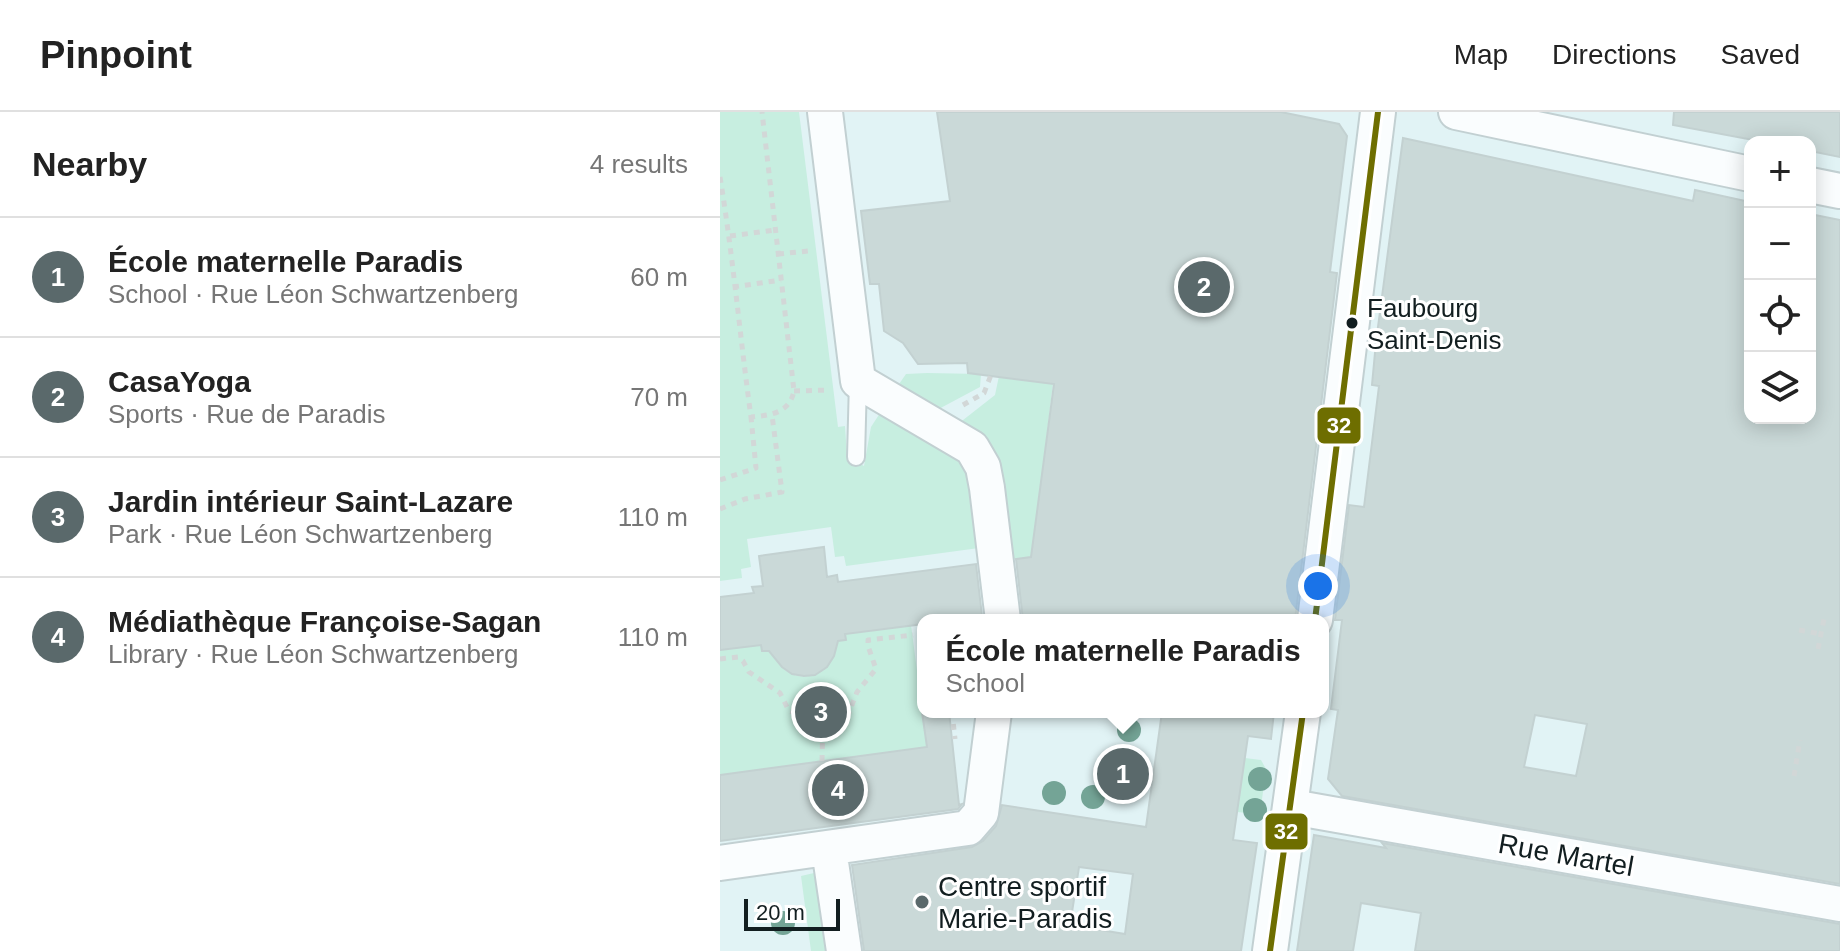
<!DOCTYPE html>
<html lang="en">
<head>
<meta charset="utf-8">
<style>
	body { margin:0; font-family:Helvetica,sans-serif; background:#f2f2f2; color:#222 }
	.controls { position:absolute; right:24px; top:24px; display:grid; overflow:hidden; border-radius:16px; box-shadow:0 4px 20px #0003 }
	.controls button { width:72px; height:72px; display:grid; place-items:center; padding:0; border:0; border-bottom:2px solid #e0e0e0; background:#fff; color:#222; font:40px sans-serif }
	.scale { position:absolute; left:24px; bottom:20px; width:96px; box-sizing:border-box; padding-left:8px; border:4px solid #121e20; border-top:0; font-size:22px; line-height:28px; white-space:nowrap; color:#121e20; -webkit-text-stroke:6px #fff; paint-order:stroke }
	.you { position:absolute; left:598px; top:474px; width:28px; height:28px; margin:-20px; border:6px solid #fff; border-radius:50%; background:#1a73e8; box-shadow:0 0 0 12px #1a73e833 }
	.badge { display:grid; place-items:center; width:52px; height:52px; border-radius:50%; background:#5a696b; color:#fff; font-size:26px; font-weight:700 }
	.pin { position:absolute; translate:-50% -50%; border:4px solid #fff; box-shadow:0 2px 8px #0006 }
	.popup { position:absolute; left:197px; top:502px; width:412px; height:104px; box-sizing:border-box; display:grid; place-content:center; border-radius:16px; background:#fff; filter:drop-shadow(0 2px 6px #0005); font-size:26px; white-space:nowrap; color:#767676 }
	.popup b { font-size:30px; color:#222 }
	.popup::after { content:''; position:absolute; left:50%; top:100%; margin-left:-16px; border:16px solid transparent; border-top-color:#fff }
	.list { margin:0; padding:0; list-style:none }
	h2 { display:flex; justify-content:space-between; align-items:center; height:104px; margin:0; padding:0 32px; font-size:34px }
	h2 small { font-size:26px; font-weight:400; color:#767676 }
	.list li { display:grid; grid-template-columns:52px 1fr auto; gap:24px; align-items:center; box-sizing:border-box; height:120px; padding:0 32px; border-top:2px solid #e0e0e0 }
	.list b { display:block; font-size:30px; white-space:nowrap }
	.list p { margin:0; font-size:26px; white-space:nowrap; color:#767676 }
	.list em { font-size:26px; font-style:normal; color:#767676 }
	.icon { flex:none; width:44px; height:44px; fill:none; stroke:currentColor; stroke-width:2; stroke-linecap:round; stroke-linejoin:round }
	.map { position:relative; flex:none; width:1120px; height:839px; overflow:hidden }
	header { display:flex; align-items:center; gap:48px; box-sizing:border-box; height:112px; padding:0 40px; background:#fff; border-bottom:2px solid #e0e0e0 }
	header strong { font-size:38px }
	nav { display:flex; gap:44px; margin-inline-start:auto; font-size:28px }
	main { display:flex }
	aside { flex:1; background:#fff }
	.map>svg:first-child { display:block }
	.green { fill:#c7eee0 }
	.building { fill:#cad9d8; stroke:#c3d1d1; stroke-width:2; fill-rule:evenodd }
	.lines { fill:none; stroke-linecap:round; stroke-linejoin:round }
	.lane-casing { stroke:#c2d0d2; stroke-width:20 }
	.street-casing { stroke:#c2d0d2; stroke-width:38 }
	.path { stroke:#d2d7d7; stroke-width:5; stroke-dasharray:6 6; stroke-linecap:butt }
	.lane { stroke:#fafdfe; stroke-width:16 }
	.street { stroke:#fafdfe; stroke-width:34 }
	.bus-1-casing { stroke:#fff; stroke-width:12 }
	.bus-1 { stroke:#6e6e00; stroke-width:6 }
	.tree { fill:#74a496 }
	.bus-dot { fill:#121e20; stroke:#fff; stroke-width:3 }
	.poi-dot { fill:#5a696b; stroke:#fff; stroke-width:3 }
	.labels { text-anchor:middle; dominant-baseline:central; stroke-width:6; stroke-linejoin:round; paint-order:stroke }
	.bus-label { font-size:26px; fill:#121e20; stroke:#fff; text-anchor:start }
	.street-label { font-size:28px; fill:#121e20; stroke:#fff }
	.poi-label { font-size:28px; fill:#121e20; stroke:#fff; text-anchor:start }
	.line-badge { stroke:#fff; stroke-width:3 }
	.badge-label { font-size:22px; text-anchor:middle; font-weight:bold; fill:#fff }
</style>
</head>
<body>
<header>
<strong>Pinpoint</strong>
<nav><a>Map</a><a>Directions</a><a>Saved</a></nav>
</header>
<main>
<aside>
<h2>Nearby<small>4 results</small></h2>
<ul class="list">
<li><span class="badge">1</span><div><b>École maternelle Paradis</b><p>School · Rue Léon Schwartzenberg</p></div><em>60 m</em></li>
<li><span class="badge">2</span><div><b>CasaYoga</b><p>Sports · Rue de Paradis</p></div><em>70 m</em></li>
<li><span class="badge">3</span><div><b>Jardin intérieur Saint-Lazare</b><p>Park · Rue Léon Schwartzenberg</p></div><em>110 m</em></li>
<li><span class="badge">4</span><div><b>Médiathèque Françoise-Sagan</b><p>Library · Rue Léon Schwartzenberg</p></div><em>110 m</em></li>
</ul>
</aside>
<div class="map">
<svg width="1120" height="839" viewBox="0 0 1120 839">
	<rect width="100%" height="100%" fill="#e1f3f5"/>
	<path class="green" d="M0 0H79L118 315 125 314 127 344 144 354 151 315 162 298C181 309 230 333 241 350 254 369 255 412 259 436L126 454 124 444 115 445 111 415 27 427 31 455 21 457 22 466 0 469Z
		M207 261 261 262 260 275 215 299 177 275 186 262Z
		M279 264 333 271 312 445 287 448C285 422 284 352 270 334 261 323 250 317 238 312L275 283Z
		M191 513 207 635 0 663V538L29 534 40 527 42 539 53 538C65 579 112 569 117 529L126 528 124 516Z
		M525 646 541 648 546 657 539 710 530 709 528 701 517 700Z
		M94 761 106 839H91L81 764Z"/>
	<path class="building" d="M217 0H561L619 12 627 24 610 160 617 161 575 508H303L296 447 311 445 334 272 248 261 247 251 198 252 183 231 164 219 159 172H150L141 99 230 89Z
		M954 0H1120V45L1090 39V30H1044L953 13Z
		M683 26 973 89 975 78 1030 90V306H1090V102L1120 108V772L622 684 608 667 618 598 611 597 622 508H615L629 393 644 395 659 274 652 273 656 230ZM815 603 867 612 856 664 804 655Z
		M104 435 107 465 117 463 118 470 256 452 262 504 231 508H203V512L125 522 126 528 118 529 114 544 107 555 95 563 84 564 72 562 62 555 49 539H42L41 533 0 538V485L34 481 32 475 43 474 39 444Z
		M202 600H229L239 693 242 692 238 697 0 729V663L207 635Z
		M442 600H554L551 627 528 624 513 728 537 731 521 839H144L132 753 252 735 263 729 276 714 282 693 426 715ZM359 755 413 762 405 822 350 813Z
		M594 723 666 736 662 731 1120 812V839H695L701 801 641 791 633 839H577Z"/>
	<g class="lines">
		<g class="lane-casing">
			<path id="lane" d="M136 345 138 269"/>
		</g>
		<g class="street-casing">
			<path id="street" d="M105 0 138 269 252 336 263 355 267 376 283 508
				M736 0 1030 62
				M1090 73 1120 79
				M595 508 658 0
				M572 695 1120 792
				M109 737 124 839
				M0 751 248 716 261 701 274 600
				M550 839 583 600"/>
		</g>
		<path class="path" d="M0 65C13 144 20 225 31 305 50 303 69 302 74 279L42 0
			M10 124 55 118
			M58 142 89 139
			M13 175 61 168
			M74 279 110 278
			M243 293 264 281 271 263
			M0 368 36 356 31 305
			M0 397 25 387 62 380 52 303
			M1079 518 1101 522
			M1098 537 1104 507
			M0 547 18 545 23 549 29 560 60 581 69 599 103 608H126L137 580 156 557 148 534V528L193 523
			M232 600 235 627
			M102 649 103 608
			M1074 664 1080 628"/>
		<use href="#lane" class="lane"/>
		<use href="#street" class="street"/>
		<g class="bus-1-casing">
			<path id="bus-1" d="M595 508 658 0
				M550 839 583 600"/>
		</g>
		<use href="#bus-1" class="bus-1"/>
	</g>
	<g class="tree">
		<circle cx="409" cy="618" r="12"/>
		<circle cx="540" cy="667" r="12"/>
		<circle cx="334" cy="681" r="12"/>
		<circle cx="373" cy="685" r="12"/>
		<circle cx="535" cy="698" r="12"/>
		<circle cx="63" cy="811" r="12"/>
	</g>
	<circle class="bus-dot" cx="632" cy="211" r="7"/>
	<circle class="poi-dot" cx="202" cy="790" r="8"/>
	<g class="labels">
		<g class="bus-label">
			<text x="647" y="196">Faubourg<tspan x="647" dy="32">Saint-Denis</tspan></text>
		</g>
		<g class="street-label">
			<text transform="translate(846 743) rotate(10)">Rue Martel</text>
		</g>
		<g class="poi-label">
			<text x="218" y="774">Centre sportif<tspan x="218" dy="32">Marie-Paradis</tspan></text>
		</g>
	</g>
	<g class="line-badge">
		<rect x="596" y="294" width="46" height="39" rx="8" fill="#6e6e00"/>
		<rect x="544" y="700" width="45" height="39" rx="8" fill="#6e6e00"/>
	</g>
	<g class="badge-label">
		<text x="619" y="321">32</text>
		<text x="566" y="727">32</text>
	</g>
</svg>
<div class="controls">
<button>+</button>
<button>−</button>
<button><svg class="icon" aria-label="locate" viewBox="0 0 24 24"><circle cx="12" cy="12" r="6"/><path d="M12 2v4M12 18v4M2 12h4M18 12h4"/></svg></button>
<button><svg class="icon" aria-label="layers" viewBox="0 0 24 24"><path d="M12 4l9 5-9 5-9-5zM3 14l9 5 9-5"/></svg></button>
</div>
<div class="scale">20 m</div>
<div class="you"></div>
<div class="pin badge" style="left:403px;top:662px">1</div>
<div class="popup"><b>École maternelle Paradis</b>School</div>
<div class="pin badge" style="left:484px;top:175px">2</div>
<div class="pin badge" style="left:101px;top:600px">3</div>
<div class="pin badge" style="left:118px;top:678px">4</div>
</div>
</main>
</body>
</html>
